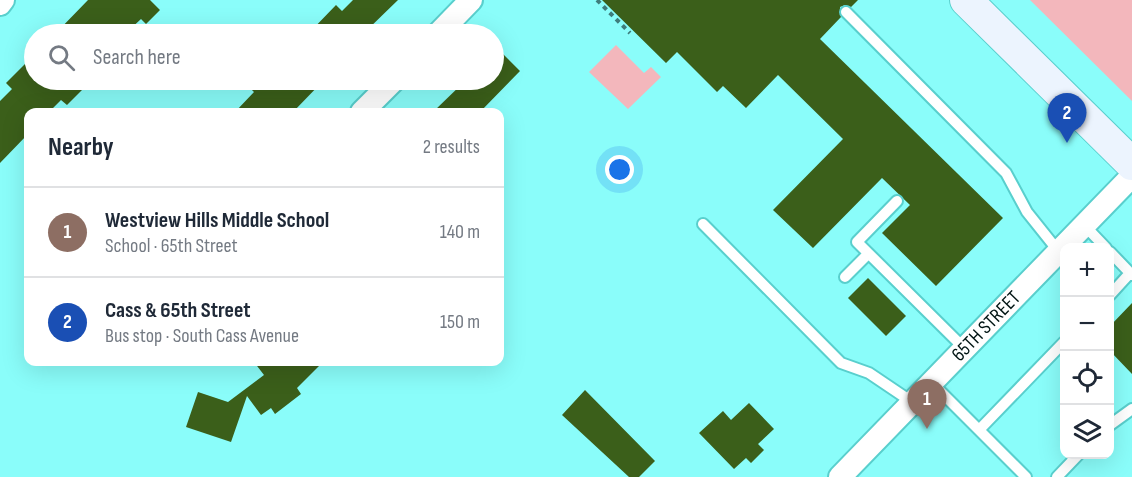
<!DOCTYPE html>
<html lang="en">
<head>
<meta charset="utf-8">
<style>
	body { margin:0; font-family:"Sofia Sans Condensed",sans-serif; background:#f6f6f7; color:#1f2937 }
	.controls { position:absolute; right:18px; bottom:18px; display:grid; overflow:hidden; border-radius:12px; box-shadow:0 6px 24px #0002 }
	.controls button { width:54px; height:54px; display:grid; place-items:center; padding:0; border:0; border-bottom:2px solid #e0e1e3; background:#fff; color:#1f2937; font:30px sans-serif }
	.you { position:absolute; left:620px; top:170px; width:21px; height:21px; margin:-15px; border:4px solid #fff; border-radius:50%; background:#1a73e8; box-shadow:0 0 0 9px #1a73e833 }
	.badge { display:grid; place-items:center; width:39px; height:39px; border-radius:50%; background:#ea580c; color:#fff; font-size:20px; font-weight:700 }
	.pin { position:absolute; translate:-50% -50px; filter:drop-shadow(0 2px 3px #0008) }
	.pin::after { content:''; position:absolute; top:32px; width:21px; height:18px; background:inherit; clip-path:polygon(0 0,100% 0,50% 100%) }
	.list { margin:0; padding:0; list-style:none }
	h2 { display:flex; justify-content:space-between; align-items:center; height:78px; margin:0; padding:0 24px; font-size:26px }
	h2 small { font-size:20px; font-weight:400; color:#747a83 }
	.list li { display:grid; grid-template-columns:39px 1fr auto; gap:18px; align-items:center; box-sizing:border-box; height:90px; padding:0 24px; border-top:2px solid #e0e1e3 }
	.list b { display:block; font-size:22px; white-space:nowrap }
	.list p { margin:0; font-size:20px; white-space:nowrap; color:#747a83 }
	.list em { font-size:20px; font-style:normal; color:#747a83 }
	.icon { flex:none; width:33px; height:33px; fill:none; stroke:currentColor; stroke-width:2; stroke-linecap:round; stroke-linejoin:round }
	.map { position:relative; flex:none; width:1132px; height:477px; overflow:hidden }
	.search { position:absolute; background:#fff; box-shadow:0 6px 24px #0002; left:24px; top:24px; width:480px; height:66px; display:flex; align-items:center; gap:15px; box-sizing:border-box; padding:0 21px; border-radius:33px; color:#747a83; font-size:22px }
	.panel { position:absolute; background:#fff; box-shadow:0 6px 24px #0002; left:24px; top:108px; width:480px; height:258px; border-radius:12px }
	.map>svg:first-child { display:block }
	.green { fill:#f3b7bc }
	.building { fill:#3b5f1a }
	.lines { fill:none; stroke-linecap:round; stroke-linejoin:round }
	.lane-casing { stroke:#59cfcd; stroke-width:14 }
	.street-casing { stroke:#59cfcd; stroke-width:26 }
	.secondary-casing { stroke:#59cfcd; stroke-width:34 }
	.path { stroke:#3e7d7c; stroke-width:4; stroke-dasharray:4.5 4.5; stroke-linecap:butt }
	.lane { stroke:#fff; stroke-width:10 }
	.street { stroke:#fff; stroke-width:22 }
	.secondary { stroke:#ecf4fe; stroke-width:32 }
	.labels { text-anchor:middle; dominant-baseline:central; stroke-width:6; stroke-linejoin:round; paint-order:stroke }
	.street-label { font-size:20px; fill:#001413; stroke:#d4fefc }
</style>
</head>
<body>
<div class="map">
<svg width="1132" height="477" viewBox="0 0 1132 477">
	<rect width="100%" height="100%" fill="#8afdfa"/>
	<path class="green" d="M1030 0H1132V101Z
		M616 45 644 73 651 67 661 77 628 109 589 72Z"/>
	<path class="building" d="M88 0H150L160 10 146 24 141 19 125 34H55Z
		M353 0H398L363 34H308L336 5 342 11Z
		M602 0H858L851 7 845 5 840 7 841 17 820 39 1003 218 936 286 882 233 910 205 882 178 813 248 773 210 843 139 778 75 746 108 723 86 717 92 677 52 666 63Z
		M494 45 520 71 480 112H433L466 80H494Z
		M27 62 34 70V80H92L67 105 61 100 49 112H28V134L0 163V101L12 89 6 83Z
		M260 80H324L293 112H235L254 92 251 89Z
		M868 278 906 316 886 336 848 298Z
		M1132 303V374L1110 351V326Z
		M254 362H323L297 388 301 394 275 414 271 408 261 415 247 396 231 442 186 427 198 392 228 402 264 375Z
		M585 390 655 461 639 477H629L562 415Z
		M749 403 774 429 758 444 764 450 751 463 746 458 734 469 699 433 723 411 731 420Z"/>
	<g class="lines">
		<g class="lane-casing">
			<path id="lane" d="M846 12 1006 173 1027 212 1059 252
				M897 201 857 242 965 349
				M703 224 841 363 869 373 912 402
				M1085 226 1106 248
				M1110 252 1132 275
				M845 277 868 254
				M1110 295 1130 273
				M932 383 1026 477
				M1110 425 1132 409
				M979 430 1064 342
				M1057 477 1079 454"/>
		</g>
		<g class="street-casing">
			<g id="street">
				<path d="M0 4 3 0"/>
				<path d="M438 34 471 0"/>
				<path d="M362 112 394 80"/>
				<path id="s1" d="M840 477 1132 176"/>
			</g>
		</g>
		<g class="secondary-casing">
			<path id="secondary" d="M966 0 1132 164"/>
		</g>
		<path class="path" d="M597 0 630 33"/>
		<use href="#lane" class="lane"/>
		<use href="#street" class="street"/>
		<use href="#secondary" class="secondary"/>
	</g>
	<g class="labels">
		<g class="street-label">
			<text stroke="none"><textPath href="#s1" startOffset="210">65TH STREET</textPath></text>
		</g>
	</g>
</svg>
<div class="controls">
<button>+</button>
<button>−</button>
<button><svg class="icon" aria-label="locate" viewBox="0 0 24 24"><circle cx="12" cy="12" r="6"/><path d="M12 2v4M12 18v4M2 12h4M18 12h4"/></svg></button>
<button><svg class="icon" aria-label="layers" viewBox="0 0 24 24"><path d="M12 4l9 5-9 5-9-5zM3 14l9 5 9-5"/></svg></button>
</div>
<div class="you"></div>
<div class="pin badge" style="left:927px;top:429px;background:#8d6e63">1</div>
<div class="pin badge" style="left:1067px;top:143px;background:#1a4fb4">2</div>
<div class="search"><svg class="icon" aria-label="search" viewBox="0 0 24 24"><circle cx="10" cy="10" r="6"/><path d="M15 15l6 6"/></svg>Search here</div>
<section class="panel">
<h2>Nearby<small>2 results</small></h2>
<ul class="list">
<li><span class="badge" style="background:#8d6e63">1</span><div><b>Westview Hills Middle School</b><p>School · 65th Street</p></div><em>140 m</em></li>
<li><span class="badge" style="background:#1a4fb4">2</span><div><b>Cass &amp; 65th Street</b><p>Bus stop · South Cass Avenue</p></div><em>150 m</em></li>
</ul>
</section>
</div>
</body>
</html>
